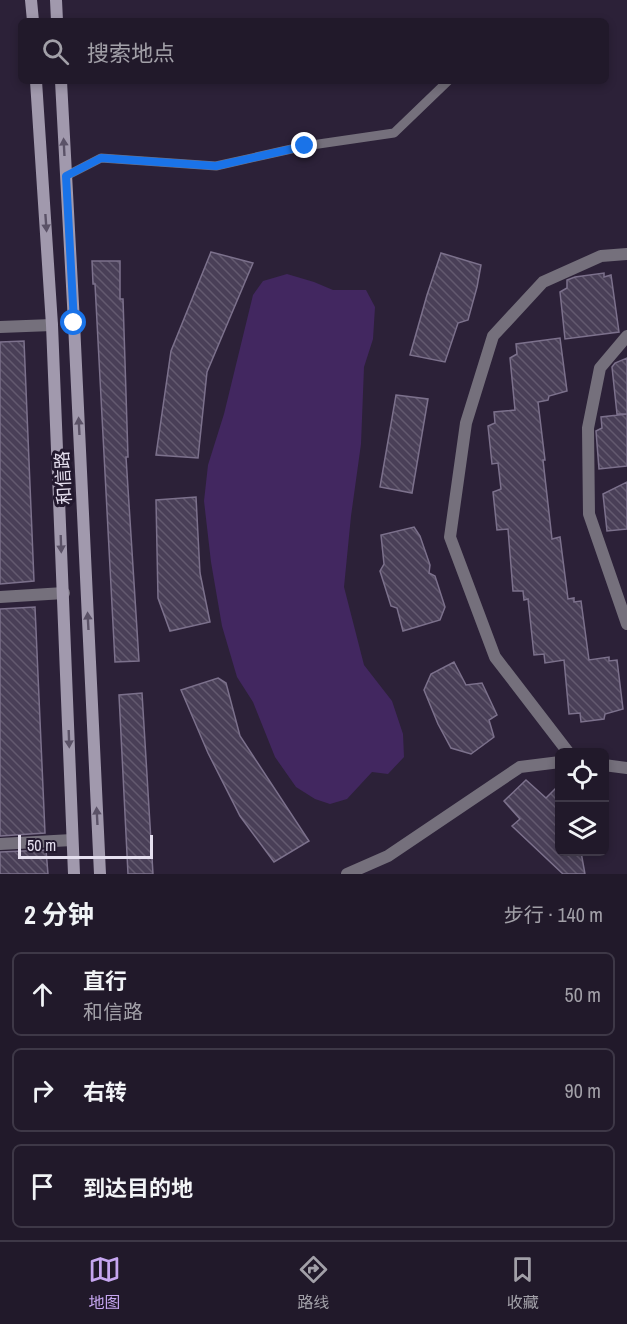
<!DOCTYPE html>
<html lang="zh">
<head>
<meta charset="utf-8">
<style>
	body { margin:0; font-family:"Archivo Narrow","Noto Sans SC",sans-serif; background:#2d2636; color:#f1f3f6 }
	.controls { position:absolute; right:18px; bottom:18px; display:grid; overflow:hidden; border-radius:9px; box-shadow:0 3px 9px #0003 }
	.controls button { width:54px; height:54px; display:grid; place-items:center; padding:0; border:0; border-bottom:2px solid #3e3847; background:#21192a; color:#f1f3f6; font:30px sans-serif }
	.scale { position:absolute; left:18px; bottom:15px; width:135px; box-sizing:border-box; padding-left:6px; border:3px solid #e5dfef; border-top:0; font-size:16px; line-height:21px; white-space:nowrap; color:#e5dfef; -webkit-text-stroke:4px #22182e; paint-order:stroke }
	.stop { position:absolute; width:18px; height:18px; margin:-14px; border:4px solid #1a73e8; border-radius:50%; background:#fff }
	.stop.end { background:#1a73e8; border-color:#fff; box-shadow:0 2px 6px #0008 }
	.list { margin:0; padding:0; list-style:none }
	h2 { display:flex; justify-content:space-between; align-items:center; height:78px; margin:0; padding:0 24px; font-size:26px }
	h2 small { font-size:20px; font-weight:400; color:#a2a0a8 }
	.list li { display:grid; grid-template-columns:39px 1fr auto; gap:18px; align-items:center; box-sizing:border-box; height:84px; margin:0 12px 12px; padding:0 12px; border:2px solid #3e3847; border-radius:9px }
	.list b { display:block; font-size:22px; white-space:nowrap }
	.list p { margin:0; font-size:20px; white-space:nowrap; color:#a2a0a8 }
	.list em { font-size:20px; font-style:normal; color:#a2a0a8 }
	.icon { flex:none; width:33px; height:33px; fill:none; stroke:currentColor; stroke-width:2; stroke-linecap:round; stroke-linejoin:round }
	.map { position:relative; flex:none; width:627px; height:874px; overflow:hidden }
	.search { position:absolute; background:#21192a; box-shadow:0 3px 9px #0003; left:18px; right:18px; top:18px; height:66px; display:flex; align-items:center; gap:15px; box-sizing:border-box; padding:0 21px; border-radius:9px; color:#a2a0a8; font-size:22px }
	.sheet { height:366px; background:#21192a }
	nav { display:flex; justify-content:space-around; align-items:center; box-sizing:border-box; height:84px; border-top:2px solid #3e3847; background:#21192a; font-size:16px; color:#a2a0a8 }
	nav a { display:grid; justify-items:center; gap:3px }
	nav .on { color:#c6a6f0 }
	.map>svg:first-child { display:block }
	.green { fill:#422760 }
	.building { fill:url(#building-back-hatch); stroke:#7c718c; stroke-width:1.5 }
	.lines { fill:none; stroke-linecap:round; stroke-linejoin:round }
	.lane { stroke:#75707c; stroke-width:9 }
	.street { stroke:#75707c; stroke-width:12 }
	.secondary { stroke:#a199ad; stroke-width:12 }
	.oneway { fill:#5b5267 }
	.route { stroke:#1a73e8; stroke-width:8 }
	.labels { text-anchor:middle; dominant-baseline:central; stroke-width:6; stroke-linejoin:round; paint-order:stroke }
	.street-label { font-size:18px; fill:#e5dfef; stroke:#22182e }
</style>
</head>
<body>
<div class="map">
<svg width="627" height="874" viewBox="0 0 627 874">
	<defs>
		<pattern id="building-back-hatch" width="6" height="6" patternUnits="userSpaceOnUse" patternTransform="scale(1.5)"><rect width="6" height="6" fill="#493f57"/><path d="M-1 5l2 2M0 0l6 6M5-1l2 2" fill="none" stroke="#635a6f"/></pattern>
	</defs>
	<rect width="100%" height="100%" fill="#2c2138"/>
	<path class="green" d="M287 274 314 282 333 290H366L375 307 373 339 364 367 361 444 351 516 344 587 364 665 392 701 403 734 404 757 388 774 372 772 347 799 330 804 315 799 296 787 275 757 253 702 237 677 222 626 211 562 204 501 208 465 224 414 253 295 263 281Z"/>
	<path class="building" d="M211 252 253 263 207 372 198 458 156 455 171 351Z
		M441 253 481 265 477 287 468 320 458 323 445 362 410 355 427 295Z
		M92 261H120V299H123L128 457H126L139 661 115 662 95 284H93Z
		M604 273V277L611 275 619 332 565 339 560 292 567 288V280L575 277Z
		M560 338 567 391 549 396 548 400 538 402 545 460H543L552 539 560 537 568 599 574 598V602L581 601 589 660 609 657V661L617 660 623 709 605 714 604 719 581 722 580 713 569 714 564 660 545 663 544 654 534 655 528 599 524 600 523 591H513L508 529 497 530 493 492 501 489 498 463 492 464 488 426 495 423 494 412 515 410 510 358 517 354 516 344Z
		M24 341 34 581 0 584V342Z
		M627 358V414H617L612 367 615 363Z
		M396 395 428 399 412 493 380 487Z
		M627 414V466L599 469 596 431 602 428 601 417Z
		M627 482V529L607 531 603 494Z
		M196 497 200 573 210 622 170 631 158 598 156 500Z
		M414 527 420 536 430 565 429 573 435 576 445 607 440 620 403 631 397 608 391 606 380 571 384 564 381 535Z
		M35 607 45 833 0 836V609Z
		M454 662 466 685 482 683 497 715 489 720 494 737 471 754 451 748 438 724 424 690 431 674Z
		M218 678 226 683 240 736 309 841 274 862 240 816 208 753 181 690Z
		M142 693 153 874H128L119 695Z
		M526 780 546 798 560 784V852H581L585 874H563L512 826 520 819 504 801Z
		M46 850 48 874H0V852Z"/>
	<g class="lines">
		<path class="lane" d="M66 176 101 158 216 166 305 146 394 133 448 81"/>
		<path class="street" d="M0 327 52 325
			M627 336 600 368 588 428 589 514 627 624
			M0 597 64 593
			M568 752 495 657 450 537 466 423 493 336 543 282 601 256 627 254
			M604 765 627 768
			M0 844 72 840
			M347 874 388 856 520 767 560 762"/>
		<path class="secondary" d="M31 0 33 21
			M56 0 57 21
			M36 81 52 325 74 874
			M61 81 74 323 100 874"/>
	</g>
	<defs><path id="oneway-solid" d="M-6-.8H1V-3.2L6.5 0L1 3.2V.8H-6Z" transform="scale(1.5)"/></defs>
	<g class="oneway">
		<use href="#oneway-solid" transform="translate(64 147) rotate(-93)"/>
		<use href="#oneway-solid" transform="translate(46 223) rotate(86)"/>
		<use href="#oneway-solid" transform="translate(79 426) rotate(-93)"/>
		<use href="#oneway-solid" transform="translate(61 544) rotate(88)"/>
		<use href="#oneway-solid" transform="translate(88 621) rotate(-93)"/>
		<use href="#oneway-solid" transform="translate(69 739) rotate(88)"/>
		<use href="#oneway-solid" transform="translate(97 816) rotate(-93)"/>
	</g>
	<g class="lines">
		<path class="route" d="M74 323 66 176 101 158 216 166 305 146"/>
	</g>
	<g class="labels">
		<g class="street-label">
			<text transform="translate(63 478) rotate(-93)">和信路</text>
		</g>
	</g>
</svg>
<div class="controls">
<button><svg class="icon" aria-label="locate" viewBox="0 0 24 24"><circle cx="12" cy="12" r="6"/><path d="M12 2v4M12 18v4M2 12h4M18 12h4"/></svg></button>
<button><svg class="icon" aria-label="layers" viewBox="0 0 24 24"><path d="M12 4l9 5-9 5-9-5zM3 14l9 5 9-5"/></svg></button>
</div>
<div class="scale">50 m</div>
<div class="stop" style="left:74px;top:323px"></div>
<div class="stop end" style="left:305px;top:146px"></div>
<div class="search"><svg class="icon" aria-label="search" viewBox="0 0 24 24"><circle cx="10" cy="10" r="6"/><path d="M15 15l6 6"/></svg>搜索地点</div>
</div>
<section class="sheet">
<h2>2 分钟<small>步行 · 140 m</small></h2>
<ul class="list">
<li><svg class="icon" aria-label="ahead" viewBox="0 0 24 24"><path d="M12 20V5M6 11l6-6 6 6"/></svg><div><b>直行</b><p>和信路</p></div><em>50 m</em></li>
<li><svg class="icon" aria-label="right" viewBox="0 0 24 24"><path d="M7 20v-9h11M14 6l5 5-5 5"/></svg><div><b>右转</b></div><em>90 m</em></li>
<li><svg class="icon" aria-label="arrive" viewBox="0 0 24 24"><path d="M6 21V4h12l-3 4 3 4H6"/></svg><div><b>到达目的地</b></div></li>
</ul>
</section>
<nav>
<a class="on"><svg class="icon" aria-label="map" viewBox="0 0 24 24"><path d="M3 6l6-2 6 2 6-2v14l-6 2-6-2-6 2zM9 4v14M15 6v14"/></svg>地图</a>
<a><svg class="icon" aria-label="directions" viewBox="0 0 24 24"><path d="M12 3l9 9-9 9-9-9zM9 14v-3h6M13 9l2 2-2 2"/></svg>路线</a>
<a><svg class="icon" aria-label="saved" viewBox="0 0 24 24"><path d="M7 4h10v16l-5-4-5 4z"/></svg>收藏</a>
</nav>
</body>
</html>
